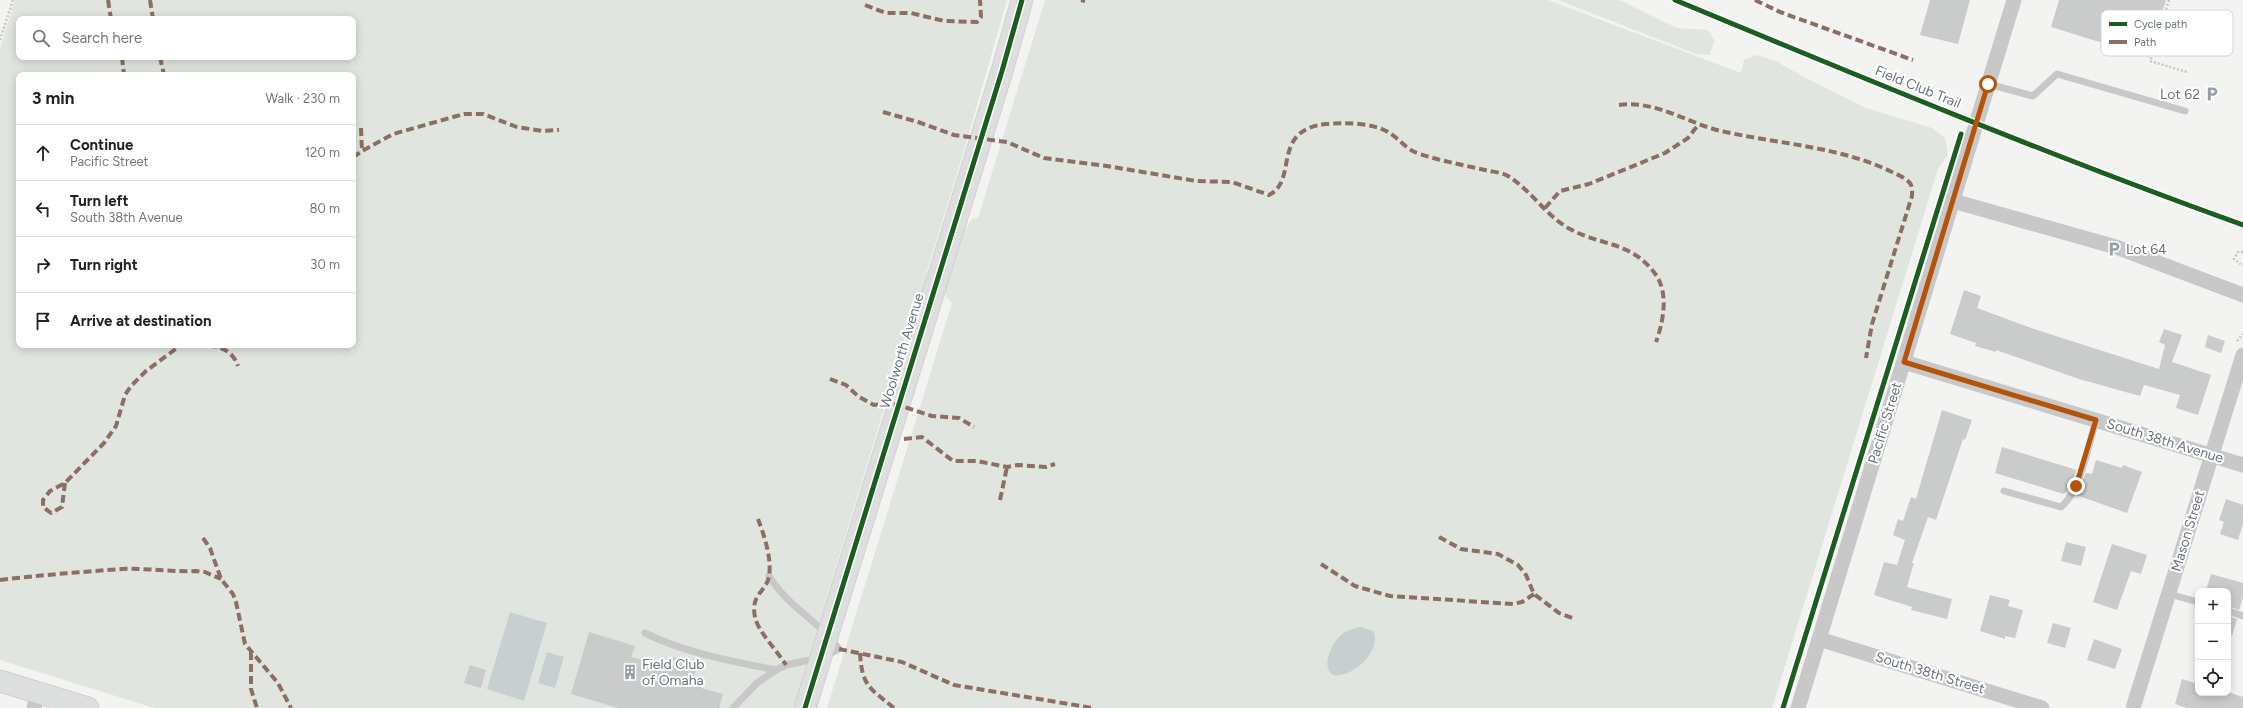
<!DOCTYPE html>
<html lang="en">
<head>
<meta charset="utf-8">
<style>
	body { margin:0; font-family:Figtree,sans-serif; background:#f6f6f6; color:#222 }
	.controls { position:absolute; right:12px; bottom:12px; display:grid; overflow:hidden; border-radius:8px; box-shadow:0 2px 10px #0003 }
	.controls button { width:36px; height:36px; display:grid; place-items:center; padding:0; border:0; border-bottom:1px solid #e0e0e0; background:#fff; color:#222; font:20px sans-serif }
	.stop { position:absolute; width:12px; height:12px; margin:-9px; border:3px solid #b45309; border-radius:50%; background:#fff }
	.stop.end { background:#b45309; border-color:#fff; box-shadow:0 1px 4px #0008 }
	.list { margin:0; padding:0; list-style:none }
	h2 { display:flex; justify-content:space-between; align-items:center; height:52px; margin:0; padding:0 16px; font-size:17px }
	h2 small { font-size:13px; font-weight:400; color:#767676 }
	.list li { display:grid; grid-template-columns:26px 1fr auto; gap:12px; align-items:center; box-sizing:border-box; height:56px; padding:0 16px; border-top:1px solid #e0e0e0 }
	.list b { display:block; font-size:15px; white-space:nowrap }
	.list p { margin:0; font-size:13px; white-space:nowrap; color:#767676 }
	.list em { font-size:13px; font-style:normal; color:#767676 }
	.icon { flex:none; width:22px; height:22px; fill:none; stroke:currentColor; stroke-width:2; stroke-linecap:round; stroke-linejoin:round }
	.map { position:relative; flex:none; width:2243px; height:708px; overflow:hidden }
	.search { position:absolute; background:#fff; box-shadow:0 2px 10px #0003; left:16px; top:16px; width:340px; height:44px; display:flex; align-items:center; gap:10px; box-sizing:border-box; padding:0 14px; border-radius:8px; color:#767676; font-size:15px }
	.panel { position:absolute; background:#fff; box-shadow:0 2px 10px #0003; left:16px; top:72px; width:340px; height:276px; border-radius:8px }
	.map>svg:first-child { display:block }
	.green { fill:#e1e5e0; fill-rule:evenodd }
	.water { fill:#c8cfd1 }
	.building { fill:#cacbcb }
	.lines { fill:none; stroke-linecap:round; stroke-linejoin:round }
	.secondary-casing { stroke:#d0d1d1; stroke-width:23 }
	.path { stroke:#c5c6c6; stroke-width:2.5; stroke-dasharray:2 2; stroke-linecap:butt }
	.lane { stroke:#c8c8c9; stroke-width:7 }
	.street { stroke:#c8c8c9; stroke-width:15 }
	.secondary { stroke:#dddede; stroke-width:21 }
	.quiet { stroke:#8d6e63; stroke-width:4; stroke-dasharray:8 4; stroke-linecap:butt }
	.cycleway-casing { stroke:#fff; stroke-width:8 }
	.cycleway { stroke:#1b5e20; stroke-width:5 }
	.route { stroke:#b45309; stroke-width:5 }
	.labels { text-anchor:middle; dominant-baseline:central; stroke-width:4; stroke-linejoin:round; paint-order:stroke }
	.street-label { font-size:14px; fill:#67737e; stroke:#fff }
	.poi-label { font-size:14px; fill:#67737e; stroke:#fff; text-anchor:start }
	.key { fill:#fff; stroke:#d1d5d8; stroke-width:1 }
	.key-label { font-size:11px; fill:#67737e }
</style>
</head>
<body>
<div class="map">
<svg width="2243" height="708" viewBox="0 0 2243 708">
	<rect width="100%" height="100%" fill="#f3f3f2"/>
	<path class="green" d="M15 0H1007L965 147 927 271C930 280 925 291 918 297L793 708H154L0 660V49ZM19 19H353V57H19ZM19 75H353V345H19Z
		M1045 0H1548L1741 73 1744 60 1757 55 1776 61 1804 77 1866 108 1932 128 1945 138 1948 155 1938 169 1772 708H827L952 303 946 296C946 268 956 241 972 219L978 218Z
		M1558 0H1619L1677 28 1708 30 1715 41 1709 55 1696 54Z"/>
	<path class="water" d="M510 612 547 623 524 701 487 689Z
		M1360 627 1373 631C1383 650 1352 679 1333 675 1320 666 1332 642 1342 634 1348 630 1353 629 1360 627Z
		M547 652 564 657 555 688 538 683Z"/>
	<path class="building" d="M1930 0H1970L1958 44 1920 35Z
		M2059 0H2166L2148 57 2051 27Z
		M1964 290 1981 296 1977 308 2034 329 2159 369 2165 345 2159 342 2164 329 2182 335 2172 362 2211 375 2198 415 2176 408 2180 395 2144 385 2140 396 2079 379 1996 350V352L1975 346 1976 343 1950 334Z
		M2208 335 2225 341 2221 353 2205 347Z
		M1942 410 1972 420 1965 440 1963 439 1936 520 1928 517 1912 563H1914L1907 587 1952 599 1947 619 1911 610 1912 607 1874 595 1884 562 1897 565 1905 540 1893 535 1898 519 1903 521 1911 497 1916 499Z
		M2002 447 2077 470 2067 492 2064 494 1995 473Z
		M2096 460 2122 468 2123 465 2142 472 2127 513 2076 495 2086 473 2092 474Z
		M2226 499 2243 505V524L2238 540 2220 534 2224 522 2219 520Z
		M2066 542 2086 547 2081 566 2061 561Z
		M2112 544 2147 555 2141 574 2131 571 2117 610 2093 602Z
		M2211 574 2243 583V597L2239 610 2228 606V591H2206Z
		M1990 595 2010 600 2008 606 2023 610 2015 638 2005 636V639L1980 631Z
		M2228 616 2237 619 2232 636H2228Z
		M2053 623 2071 628 2065 648 2047 643Z
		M589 632 635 646 631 657 670 668 673 657 698 665 694 676 704 678 701 688 723 694 719 708H618L571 694Z
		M2094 639 2122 649 2115 669 2087 660Z
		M470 665 486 670 481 688 464 683Z
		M2182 679 2198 684V693H2231L2243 697V708H2187L2175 704Z"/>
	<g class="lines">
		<g class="secondary-casing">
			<path id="secondary" d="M0 681 88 708
				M805 708 1002 71 1022 0"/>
		</g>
		<path class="path" d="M2169 0 2150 61 2187 72
			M2190 12 2214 19
			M2186 27 2209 34
			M0 40 13 0
			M2181 42 2204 50
			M2243 252H2238L2234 259 2243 266
			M2237 341 2243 334"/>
		<path class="lane" d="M1988 84 2033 96 2057 74 2185 111
			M2004 491 2061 507C2080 492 2089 444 2096 420
			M2169 594 2198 602
			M2228 611 2243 616
			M645 633C685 653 732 661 776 670
			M733 708 757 683 776 670 786 665 820 658 839 649C819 621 787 606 769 576"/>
		<path class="street" d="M1953 201 2116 247 2243 295
			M1904 362 2243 465
			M1819 639 2042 708
			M34 708 38 692
			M1798 708 2014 0
			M2133 708 2243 355"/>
		<use href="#secondary" class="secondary"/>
		<path class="quiet" d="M108 0 111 19
			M150 0 153 19
			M1081 0 1085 1
			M1755 0 1780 12 1913 60
			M865 5 886 13H911L944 21 977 22 981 17 980 0
			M122 57 124 75
			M160 57 164 75
			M1619 105C1656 100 1687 123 1721 131 1778 144 1837 146 1890 171 1896 174 1904 177 1909 182 1913 186 1912 191 1912 196L1872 324 1866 358
			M883 112 918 122 954 135 1007 142 1044 158 1107 166 1196 181 1232 182 1269 195C1299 180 1270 130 1326 124 1343 122 1373 123 1388 132 1400 139 1406 150 1420 154 1441 161 1463 165 1485 170 1492 172 1502 172 1508 176 1531 190 1546 216 1570 229 1601 246 1632 241 1656 275 1669 294 1663 323 1656 342
			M361 128 362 151 393 134 464 114H483L517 127 543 131 559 130
			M353 157 362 151
			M1545 208 1560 191 1589 184 1665 153 1688 138 1698 125
			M209 345C224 348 233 352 238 366
			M830 379 846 385 859 397 874 405 888 403 898 405 932 416 959 418 974 427
			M904 439 922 437 953 461H977L1007 467 1018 465 1046 467 1055 464
			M65 483 62 507 51 513 43 507V500L50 491 65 483 104 443 116 426 125 395 131 386 146 371 181 345
			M1000 500 1007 467
			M758 519C764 535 772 558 769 576 767 592 750 593 755 617 757 630 778 652 786 665
			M1439 537 1461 549 1498 554 1518 565 1526 575 1534 594 1559 613 1575 619
			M203 538 210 548 221 579 233 594 236 602 245 644 278 683 291 708
			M1321 564 1355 586 1390 596 1513 604 1522 602 1534 594
			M0 580C41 575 81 572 122 569 147 568 171 572 196 571L205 572 221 579
			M839 649 902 662 954 685 1093 708
			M251 652V689L257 708
			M860 653C862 687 870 688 894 708"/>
		<g class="cycleway-casing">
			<path id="cycleway" d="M1675 0C1863 78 2051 156 2243 225
				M805 708 1002 71 1022 0
				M1783 708 1961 134"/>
		</g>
		<use href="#cycleway" class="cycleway"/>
	</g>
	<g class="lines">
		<path class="route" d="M1988 84 1904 362 2096 420 2076 486"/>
	</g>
	<defs>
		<g id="parking-bare" transform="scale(1.2)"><path d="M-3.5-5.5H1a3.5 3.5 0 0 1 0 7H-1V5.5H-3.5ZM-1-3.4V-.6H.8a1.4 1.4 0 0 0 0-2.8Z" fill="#98a0a7" stroke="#fff" stroke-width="2.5" paint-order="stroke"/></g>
		<g id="building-bare" transform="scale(1.2)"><path d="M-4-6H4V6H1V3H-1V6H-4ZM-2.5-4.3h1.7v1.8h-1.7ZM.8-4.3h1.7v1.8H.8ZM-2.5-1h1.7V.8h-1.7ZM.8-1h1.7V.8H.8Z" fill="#98a0a7" stroke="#fff" stroke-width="2.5" paint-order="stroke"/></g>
	</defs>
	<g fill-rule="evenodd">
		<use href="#parking-bare" x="2212" y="94"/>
		<use href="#parking-bare" x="2114" y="249"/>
		<use href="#building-bare" x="630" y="672"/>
	</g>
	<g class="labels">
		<g class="street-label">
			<text transform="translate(1918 87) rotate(22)">Field Club Trail</text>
			<text transform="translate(902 351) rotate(-73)">Woolworth Avenue</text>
			<text transform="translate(1885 423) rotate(-73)">Pacific Street</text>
			<text transform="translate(2165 441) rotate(17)">South 38th Avenue</text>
			<text transform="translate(2188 531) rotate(-73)">Mason Street</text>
			<text transform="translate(1930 673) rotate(17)">South 38th Street</text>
		</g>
		<g class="poi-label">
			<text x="2200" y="94" text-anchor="end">Lot 62</text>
			<text x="2126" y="249">Lot 64</text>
			<text x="642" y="664">Field Club<tspan x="642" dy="16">of Omaha</tspan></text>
		</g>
	</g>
	<rect x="2101" y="10" width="132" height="46" rx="6" class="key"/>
	<rect x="2109" y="22" width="18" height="4" fill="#1b5e20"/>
	<rect x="2109" y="40" width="18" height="4" fill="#8d6e63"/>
	<g class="key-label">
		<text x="2134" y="28">Cycle path</text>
		<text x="2134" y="46">Path</text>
	</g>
</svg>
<div class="controls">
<button>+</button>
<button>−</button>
<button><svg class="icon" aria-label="locate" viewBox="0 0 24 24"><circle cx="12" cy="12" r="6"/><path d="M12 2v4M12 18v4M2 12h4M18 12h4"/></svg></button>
</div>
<div class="stop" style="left:1988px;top:84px"></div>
<div class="stop end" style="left:2076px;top:486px"></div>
<div class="search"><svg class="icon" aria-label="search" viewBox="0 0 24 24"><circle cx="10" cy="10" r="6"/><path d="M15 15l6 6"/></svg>Search here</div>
<section class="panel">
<h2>3 min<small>Walk · 230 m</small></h2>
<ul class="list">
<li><svg class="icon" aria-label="ahead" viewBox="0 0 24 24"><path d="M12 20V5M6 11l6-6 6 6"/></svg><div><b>Continue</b><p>Pacific Street</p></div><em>120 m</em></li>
<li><svg class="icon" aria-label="left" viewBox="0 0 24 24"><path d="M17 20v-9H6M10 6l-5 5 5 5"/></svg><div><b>Turn left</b><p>South 38th Avenue</p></div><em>80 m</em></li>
<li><svg class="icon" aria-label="right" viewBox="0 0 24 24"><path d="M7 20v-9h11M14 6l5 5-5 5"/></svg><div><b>Turn right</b></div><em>30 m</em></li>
<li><svg class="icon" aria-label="arrive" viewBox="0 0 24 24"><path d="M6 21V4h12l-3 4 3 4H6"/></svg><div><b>Arrive at destination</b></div></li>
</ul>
</section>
</div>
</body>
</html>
